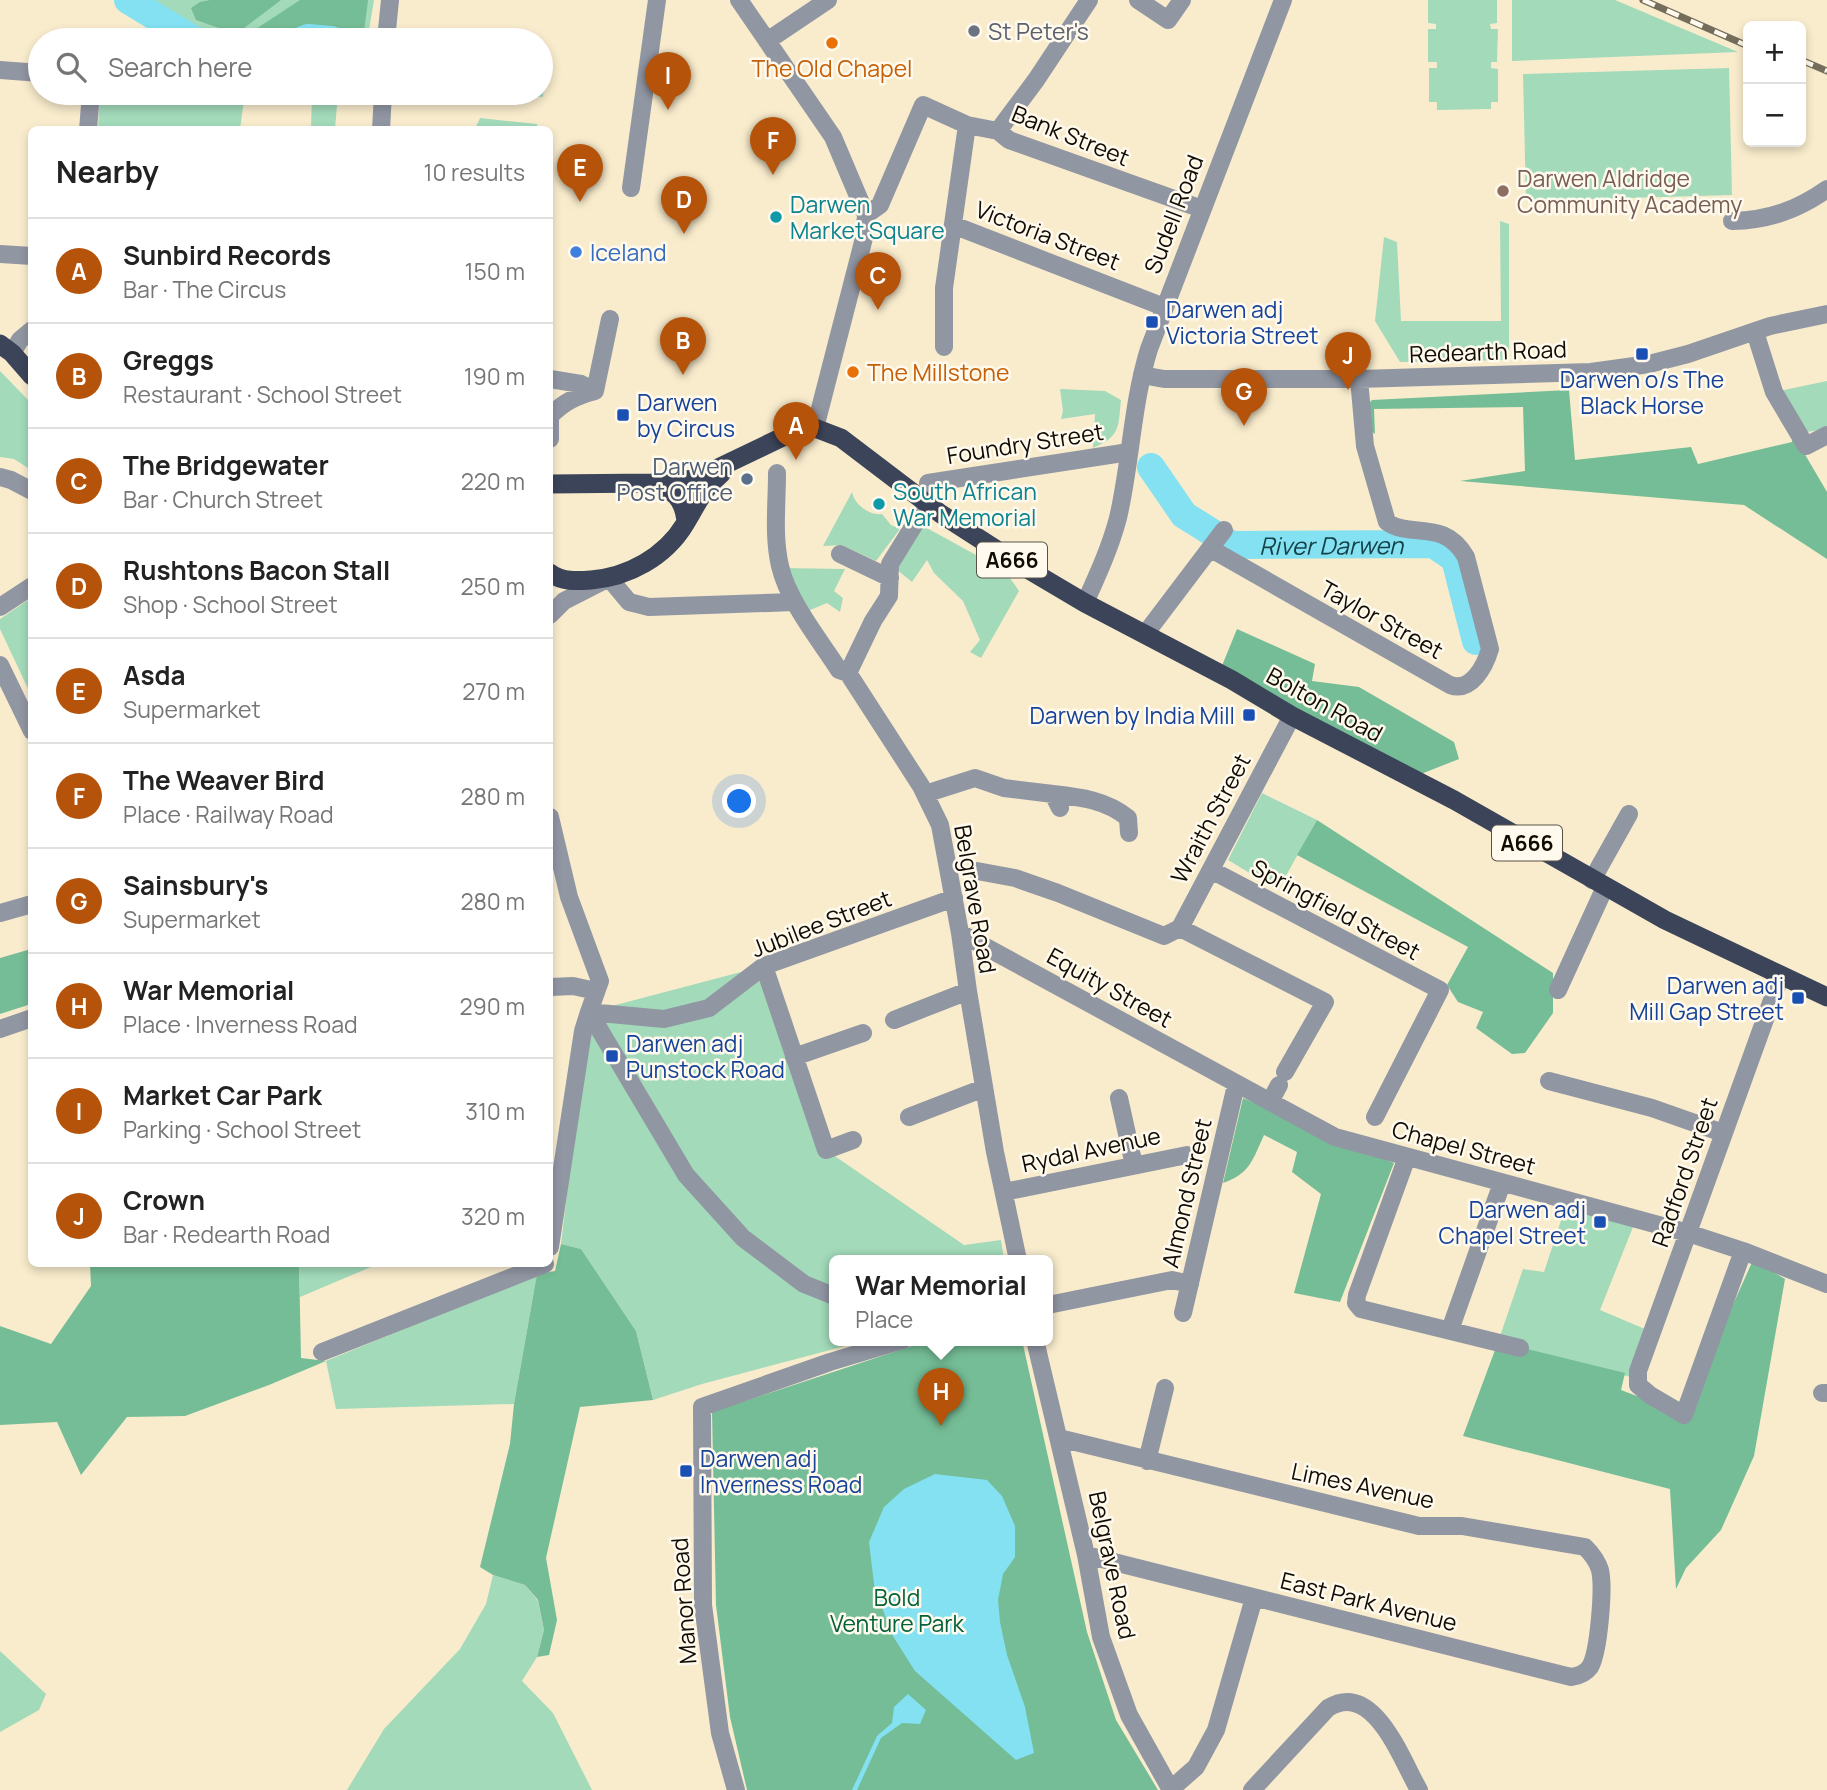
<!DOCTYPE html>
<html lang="en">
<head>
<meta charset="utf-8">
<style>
	body { margin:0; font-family:Manrope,sans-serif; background:#f2f2f2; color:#222 }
	.controls { position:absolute; right:21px; top:21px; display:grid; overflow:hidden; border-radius:10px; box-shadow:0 4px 10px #0003 }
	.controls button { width:63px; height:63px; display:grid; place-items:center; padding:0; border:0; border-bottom:2px solid #e0e0e0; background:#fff; color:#222; font:35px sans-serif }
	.you { position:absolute; left:740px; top:802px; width:24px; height:24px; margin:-18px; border:5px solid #fff; border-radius:50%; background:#1a73e8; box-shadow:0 0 0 10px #1a73e833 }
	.badge { display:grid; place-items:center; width:46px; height:46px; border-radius:50%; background:#b45309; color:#fff; font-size:23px; font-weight:700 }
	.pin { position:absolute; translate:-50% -58px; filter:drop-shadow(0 2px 4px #0008) }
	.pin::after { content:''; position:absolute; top:37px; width:24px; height:21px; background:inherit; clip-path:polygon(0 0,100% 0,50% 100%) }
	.popup { position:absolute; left:829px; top:1255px; width:224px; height:91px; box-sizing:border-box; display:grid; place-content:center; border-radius:10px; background:#fff; filter:drop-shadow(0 2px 5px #0005); font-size:23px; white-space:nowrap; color:#767676 }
	.popup b { font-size:26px; color:#222 }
	.popup::after { content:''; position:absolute; left:50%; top:100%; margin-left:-14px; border:14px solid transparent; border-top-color:#fff }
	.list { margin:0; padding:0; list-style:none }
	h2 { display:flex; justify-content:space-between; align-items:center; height:91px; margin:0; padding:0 28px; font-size:30px }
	h2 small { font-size:23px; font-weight:400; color:#767676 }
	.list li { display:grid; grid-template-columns:46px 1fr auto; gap:21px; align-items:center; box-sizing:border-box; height:105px; padding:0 28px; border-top:2px solid #e0e0e0 }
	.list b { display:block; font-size:26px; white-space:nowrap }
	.list p { margin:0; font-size:23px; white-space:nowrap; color:#767676 }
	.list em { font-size:23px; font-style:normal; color:#767676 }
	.icon { flex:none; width:38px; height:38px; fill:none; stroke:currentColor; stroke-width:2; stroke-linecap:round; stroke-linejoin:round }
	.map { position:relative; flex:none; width:1827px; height:1790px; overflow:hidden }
	.search { position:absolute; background:#fff; box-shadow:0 4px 10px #0003; left:28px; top:28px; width:525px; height:77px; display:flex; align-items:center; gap:18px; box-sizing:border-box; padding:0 24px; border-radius:38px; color:#767676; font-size:26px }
	.panel { position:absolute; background:#fff; box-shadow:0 4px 10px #0003; left:28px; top:126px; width:525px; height:1141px; border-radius:10px }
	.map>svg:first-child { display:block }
	.green { fill:#a2daba }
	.forest { fill:#75bd96 }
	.water { fill:#83e1f2 }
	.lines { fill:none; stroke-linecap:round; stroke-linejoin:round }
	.river { stroke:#83e1f2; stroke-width:28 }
	.minor { stroke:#9196a3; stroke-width:18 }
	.tertiary { stroke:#9196a3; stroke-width:18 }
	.trunk { stroke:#3c445a; stroke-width:19 }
	.rail-casing { stroke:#756d5b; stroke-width:7 }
	.rail { stroke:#fffaed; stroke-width:4.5; stroke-dasharray:13; stroke-linecap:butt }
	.worship-dot { fill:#6b7280; stroke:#fffaed; stroke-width:2.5 }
	.food-dot { fill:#e8710a; stroke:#fffaed; stroke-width:2.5 }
	.education-dot { fill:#8d6e63; stroke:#fffaed; stroke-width:2.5 }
	.culture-dot { fill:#0f9aa8; stroke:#fffaed; stroke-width:2.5 }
	.shop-dot { fill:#3f7fe0; stroke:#fffaed; stroke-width:2.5 }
	.transit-dot { fill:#1a4fb4; stroke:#fffaed; stroke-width:2.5 }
	.service-dot { fill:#5c6f8a; stroke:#fffaed; stroke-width:2.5 }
	.labels { text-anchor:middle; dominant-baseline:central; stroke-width:5; stroke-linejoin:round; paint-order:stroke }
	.shield { fill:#fffaed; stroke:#585349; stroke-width:2 }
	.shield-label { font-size:21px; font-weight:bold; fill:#100c03 }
	.worship-label { font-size:23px; fill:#5b616d; stroke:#fffaed; text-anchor:start }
	.food-label { font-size:23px; fill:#c56008; stroke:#fffaed }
	.street-label { font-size:23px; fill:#100c03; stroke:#fffaed }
	.education-label { font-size:23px; fill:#785e54; stroke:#fffaed; text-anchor:start }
	.culture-label { font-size:23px; fill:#0d838f; stroke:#fffaed; text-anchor:start }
	.shop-label { font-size:23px; fill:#366cbe; stroke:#fffaed; text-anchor:start }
	.transit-label { font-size:23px; fill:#164399; stroke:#fffaed; text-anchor:start }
	.service-label { font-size:23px; fill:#4e5e75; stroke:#fffaed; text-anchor:end }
	.park-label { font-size:23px; fill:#03613d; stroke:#fffaed }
	.water-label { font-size:24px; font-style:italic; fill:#154149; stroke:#fffaed }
</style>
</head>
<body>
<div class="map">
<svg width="1827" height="1790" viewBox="0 0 1827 1790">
	<rect width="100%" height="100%" fill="#f9eccd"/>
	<path class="green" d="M141 0H374L368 36H331L332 40H213Z
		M1428 0H1497V23L1490 24 1491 29H1498L1497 62H1491V68L1498 69V102H1491V109L1437 110V102H1429V68H1437V62H1428V29H1436V24L1428 23Z
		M1512 0H1615L1738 52 1512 61Z
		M541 54 545 59 543 97 509 93H541Z
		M1729 68 1732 195 1526 201 1523 74Z
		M100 93H245L240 129 98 130Z
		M312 93H338L335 129H311Z
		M480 118 537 124 538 129H475Z
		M1500 221 1509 224V360L1400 362 1375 321 1384 237 1397 242 1401 321H1501Z
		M0 371 31 403V470L14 459 0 457Z
		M1827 381V429L1793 434 1774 392Z
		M1060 389 1105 391 1121 400C1118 427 1121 436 1093 448L1095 414 1061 419 1063 411Z
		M852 492C854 504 869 516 882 514L891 525 900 529 876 561 842 545 823 546Z
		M916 522 1005 571 1019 591 981 658 970 652 980 640 963 601 934 573 927 560 912 582 890 564Z
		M780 568 845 569 834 591 843 598 840 612 827 603 803 613Z
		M31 598V695L0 629V619Z
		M1262 793 1317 820 1278 890 1228 860Z
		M764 966 826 1150 964 1245 1001 1240 1004 1260H834V1340H868L702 1384 653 1400 636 1331 581 1249 561 1244 589 1012Z
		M1568 1199 1633 1227 1600 1310 1652 1332 1638 1379 1498 1342 1523 1269 1544 1272Z
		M299 1264H378L300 1297Z
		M537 1274 514 1404 336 1409 326 1361Z
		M493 1575 525 1585 538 1601 544 1630 537 1657 522 1681 553 1713 592 1790H347L384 1729 460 1649 486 1604Z
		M0 1651 46 1694 39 1710 0 1732Z"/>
	<path class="forest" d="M210 0H281L236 34 196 20 191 8 200 2Z
		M300 0H368L364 32 303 27 248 40 242 38Z
		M1569 390 1575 460 1691 447 1698 464 1792 442 1793 434 1827 492V559L1744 505 1460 481 1525 471 1523 407 1374 409 1375 434 1367 428 1364 408 1372 400Z
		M1237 629 1315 664 1312 681 1359 687 1454 742 1459 759 1411 778 1219 673Z
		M1317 820 1553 973V1013L1525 1053 1512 1054 1476 1028 1483 1012 1458 1002 1447 985 1468 947 1297 855Z
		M31 949V1004L0 1014V958Z
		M1243 1098 1394 1163 1340 1302 1294 1293 1321 1194 1292 1172 1297 1152 1264 1135C1253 1159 1250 1174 1223 1183Z
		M561 1244 581 1249 636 1331 653 1400 580 1407 546 1558 557 1620 549 1655 537 1657 544 1630 538 1600 525 1585 493 1575 480 1567 510 1444 514 1404 537 1274 555 1271Z
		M1753 1260 1785 1279 1754 1456 1721 1530 1686 1568 1676 1589 1670 1489 1463 1436 1498 1342 1625 1373 1621 1390 1684 1414Z
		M90 1264H299L301 1358 326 1361 269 1385 185 1416 127 1417 81 1475 57 1422 0 1425V1326L51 1344 91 1286Z
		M930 1340H1022L1087 1632 1116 1720 1158 1790H747L730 1717 716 1605 712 1412Z"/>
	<path class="water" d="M935 1474 987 1480 1002 1496 1015 1526V1557L1003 1574 998 1600 1000 1622 1007 1655 1025 1707 1034 1753 1016 1760 915 1671 891 1633 874 1584 869 1542 884 1507 904 1489Z
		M908 1694 926 1710 920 1724 902 1723 881 1738 857 1790H852L877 1736 892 1723 894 1707Z"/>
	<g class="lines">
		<g class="river">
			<path d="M128 0 194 40"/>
			<path d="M303 40 308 38 331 40"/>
			<path id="s1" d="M1151 467 1184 515 1232 545 1433 544 1455 559 1476 641"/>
		</g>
		<path class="minor" d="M739 0 833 137 866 215 864 238 815 428
			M1138 0 1168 20 1182 0
			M386 40 390 0
			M767 41 828 0
			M0 70 40 73
			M88 130 91 93
			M381 130 383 93
			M998 131 1036 80 1089 0
			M631 188 657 0
			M866 215 880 205 923 105 967 125 998 131 1009 140 1202 209
			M1732 221C1769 220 1797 210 1827 189
			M953 225 1164 307
			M0 254 32 256
			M1755 332 1774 392 1806 446 1827 435
			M944 347V288L967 125
			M12 353 20 340 32 330
			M1142 375 1164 379H1359L1591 372 1649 364 1688 354 1770 326 1827 314
			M550 379 581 384 595 391
			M595 391 610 319
			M550 414V439
			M550 416C564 402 576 396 595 391
			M777 473C777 504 773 536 780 566 788 601 819 639 839 670L848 673
			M0 477 11 480 32 491
			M928 483 1129 452
			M927 504 890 564 889 596 873 621 848 673 921 786 940 825 960 933 968 991 995 1152 1018 1260
			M1211 549 1450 685C1471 693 1485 666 1490 649L1466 557C1444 518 1411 539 1387 522L1365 446 1359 379
			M840 554 890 578
			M0 607 32 586
			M550 615 564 601 609 578 629 602 649 607 795 602
			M1146 633 1224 530
			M0 665 32 731
			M925 794 975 778 1004 788 1053 794 1060 808
			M1053 794C1080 797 1106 800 1128 818L1129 833
			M550 817 569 897 600 981 589 1012 686 1175 743 1238 804 1284 834 1296
			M1211 870 1440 990 1375 1117
			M977 871 1015 878 1058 893 1164 936 1180 928 1292 716
			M1592 880 1629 814
			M0 913 32 904
			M1180 928 1325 1002 1285 1072
			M960 933 1335 1137 1688 1233 1743 1251 1827 1284
			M764 966 826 1150 853 1140
			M550 987 573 986 596 991
			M1558 990 1605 887
			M894 1020 968 991
			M0 1029 32 1018
			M794 1057 863 1033
			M1549 1081 1652 1108 1723 1133
			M1119 1098 1134 1165
			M1270 1102 1279 1085
			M909 1117 984 1088
			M1407 1157 1357 1295 1356 1303 1361 1309 1520 1348
			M1004 1192 1187 1155
			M550 1247 583 1031 589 1012 664 1019 709 1008 764 966 954 898
			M1743 1251 1684 1415 1650 1395 1638 1385V1371L1781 975
			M1048 1305 1172 1280 1190 1284
			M1183 1313 1236 1085
			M1450 1330 1502 1183
			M1035 1340 1086 1555 1101 1637 1129 1715 1171 1790
			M322 1352 545 1264
			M1822 1393H1827
			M1059 1438 1419 1526H1462L1585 1547C1592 1554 1597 1560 1600 1570 1604 1587 1599 1652 1590 1667 1585 1674 1579 1676 1571 1677L1086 1555
			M1147 1461 1165 1388
			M1171 1789 1196 1767 1216 1730 1254 1598
			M736 1790 720 1733 703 1605 702 1407 830 1362 903 1340
			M1252 1790 1328 1708C1374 1680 1401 1759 1419 1790"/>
		<path class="tertiary" d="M1085 603C1098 574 1110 548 1118 518 1131 462 1132 404 1149 349L1283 0"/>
		<path class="trunk" d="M0 344 12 353 32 376
			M653 483C674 490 684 499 686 522
			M550 484 652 483 695 479 791 433 815 428 841 438 941 514 1014 561 1085 603 1232 680 1292 716 1454 800 1665 920 1827 997
			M550 573C562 582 577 581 591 580 628 577 665 557 685 524 698 503 702 490 722 473"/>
		<g class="rail-casing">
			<path id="rail" d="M1643 0 1748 46
				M1801 60 1827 71"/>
		</g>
		<use href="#rail" class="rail"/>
	</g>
	<circle class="worship-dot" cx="974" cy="31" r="7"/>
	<g class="food-dot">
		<circle cx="832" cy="43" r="7"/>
		<circle cx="853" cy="372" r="7"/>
	</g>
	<circle class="education-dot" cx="1503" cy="191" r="7"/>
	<g class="culture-dot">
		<circle cx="776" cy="217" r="7"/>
		<circle cx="879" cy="504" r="7"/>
	</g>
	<circle class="shop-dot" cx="576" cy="252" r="7"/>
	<g class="transit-dot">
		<rect x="1145" y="315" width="14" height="14" rx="3.5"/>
		<rect x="1635" y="347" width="14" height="14" rx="3.5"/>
		<rect x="616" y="408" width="14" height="14" rx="3.5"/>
		<rect x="1242" y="708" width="14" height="14" rx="3.5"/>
		<rect x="1791" y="991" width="14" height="14" rx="3.5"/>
		<rect x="605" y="1049" width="14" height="14" rx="3.5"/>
		<rect x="1593" y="1215" width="14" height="14" rx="3.5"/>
		<rect x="679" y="1464" width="14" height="14" rx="3.5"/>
	</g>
	<circle class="service-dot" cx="747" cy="479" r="7"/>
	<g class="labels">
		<g class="shield">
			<rect x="977" y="542.5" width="70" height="35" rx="5"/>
			<rect x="1492" y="825.5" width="70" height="35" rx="5"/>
		</g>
		<g class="shield-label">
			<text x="1012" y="560">A666</text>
			<text x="1527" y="843">A666</text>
		</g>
		<g class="worship-label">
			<text x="988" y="31">St Peter's</text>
		</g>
		<g class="food-label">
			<text x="832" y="68">The Old Chapel</text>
			<text x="867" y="372" text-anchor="start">The Millstone</text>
		</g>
		<g class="street-label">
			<text transform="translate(1071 135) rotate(22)">Bank Street</text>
			<text transform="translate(1173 214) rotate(-69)">Sudell Road</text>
			<text transform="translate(1048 235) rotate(21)">Victoria Street</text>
			<text transform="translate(1488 351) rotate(-2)">Redearth Road</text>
			<text transform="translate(1025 443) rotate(-9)">Foundry Street</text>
			<text transform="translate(1382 619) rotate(29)">Taylor Street</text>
			<text transform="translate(1325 704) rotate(29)">Bolton Road</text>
			<text transform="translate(1210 818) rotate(-62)">Wraith Street</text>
			<text transform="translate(976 899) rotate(80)">Belgrave Road</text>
			<text transform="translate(1336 909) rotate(28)">Springfield Street</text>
			<text transform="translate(821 923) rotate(-21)">Jubilee Street</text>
			<text transform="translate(1110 987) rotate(29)">Equity Street</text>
			<text transform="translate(1464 1147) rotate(15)">Chapel Street</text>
			<text transform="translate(1091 1149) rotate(-12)">Rydal Avenue</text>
			<text transform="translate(1684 1172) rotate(-71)">Radford Street</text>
			<text transform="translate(1186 1193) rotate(-77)">Almond Street</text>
			<text transform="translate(1363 1485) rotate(12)">Limes Avenue</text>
			<text transform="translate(1113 1565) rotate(78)">Belgrave Road</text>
			<text transform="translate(683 1601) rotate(-94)">Manor Road</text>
			<text transform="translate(1369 1601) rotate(14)">East Park Avenue</text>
		</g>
		<g class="education-label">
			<text x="1517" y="178">Darwen Aldridge<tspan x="1517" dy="26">Community Academy</tspan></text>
		</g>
		<g class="culture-label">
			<text x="790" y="204">Darwen<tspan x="790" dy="26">Market Square</tspan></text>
			<text x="893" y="491">South African<tspan x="893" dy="26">War Memorial</tspan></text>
		</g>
		<g class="shop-label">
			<text x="590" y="252">Iceland</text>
		</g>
		<g class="transit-label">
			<text x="1166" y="309">Darwen adj<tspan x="1166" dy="26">Victoria Street</tspan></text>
			<text x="1642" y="379" text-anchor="middle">Darwen o/s The<tspan x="1642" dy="26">Black Horse</tspan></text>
			<text x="637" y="402">Darwen<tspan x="637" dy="26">by Circus</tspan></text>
			<text x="1235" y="715" text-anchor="end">Darwen by India Mill</text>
			<text x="1784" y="985" text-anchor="end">Darwen adj<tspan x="1784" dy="26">Mill Gap Street</tspan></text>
			<text x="626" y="1043">Darwen adj<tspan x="626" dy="26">Punstock Road</tspan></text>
			<text x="1586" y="1209" text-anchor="end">Darwen adj<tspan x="1586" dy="26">Chapel Street</tspan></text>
			<text x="700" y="1458">Darwen adj<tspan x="700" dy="26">Inverness Road</tspan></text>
		</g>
		<g class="service-label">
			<text x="733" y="466">Darwen<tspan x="733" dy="26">Post Office</tspan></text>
		</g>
		<g class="park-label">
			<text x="897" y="1597">Bold<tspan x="897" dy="26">Venture Park</tspan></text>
		</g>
		<g class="water-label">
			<text stroke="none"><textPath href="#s1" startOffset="214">River Darwen</textPath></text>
		</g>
	</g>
</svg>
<div class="controls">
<button>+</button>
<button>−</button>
</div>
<div class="you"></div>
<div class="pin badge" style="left:796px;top:460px">A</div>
<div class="pin badge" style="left:683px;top:375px">B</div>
<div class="pin badge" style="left:878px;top:310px">C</div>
<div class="pin badge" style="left:684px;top:234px">D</div>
<div class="pin badge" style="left:580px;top:202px">E</div>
<div class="pin badge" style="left:773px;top:175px">F</div>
<div class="pin badge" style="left:1244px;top:426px">G</div>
<div class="pin badge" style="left:941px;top:1426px">H</div>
<div class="popup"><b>War Memorial</b>Place</div>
<div class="pin badge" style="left:668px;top:110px">I</div>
<div class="pin badge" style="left:1348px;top:390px">J</div>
<div class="search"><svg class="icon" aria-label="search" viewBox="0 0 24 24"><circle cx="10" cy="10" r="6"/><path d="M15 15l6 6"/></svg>Search here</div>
<section class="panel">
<h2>Nearby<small>10 results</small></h2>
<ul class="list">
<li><span class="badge">A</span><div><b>Sunbird Records</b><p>Bar · The Circus</p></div><em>150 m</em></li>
<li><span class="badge">B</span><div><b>Greggs</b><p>Restaurant · School Street</p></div><em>190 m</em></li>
<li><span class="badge">C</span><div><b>The Bridgewater</b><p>Bar · Church Street</p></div><em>220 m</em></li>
<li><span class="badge">D</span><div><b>Rushtons Bacon Stall</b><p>Shop · School Street</p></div><em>250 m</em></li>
<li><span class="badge">E</span><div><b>Asda</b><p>Supermarket</p></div><em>270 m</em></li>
<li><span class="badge">F</span><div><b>The Weaver Bird</b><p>Place · Railway Road</p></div><em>280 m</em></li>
<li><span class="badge">G</span><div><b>Sainsbury's</b><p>Supermarket</p></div><em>280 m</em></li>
<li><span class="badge">H</span><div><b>War Memorial</b><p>Place · Inverness Road</p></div><em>290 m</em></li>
<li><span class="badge">I</span><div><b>Market Car Park</b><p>Parking · School Street</p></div><em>310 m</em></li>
<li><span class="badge">J</span><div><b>Crown</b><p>Bar · Redearth Road</p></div><em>320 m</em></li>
</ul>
</section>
</div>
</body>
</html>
